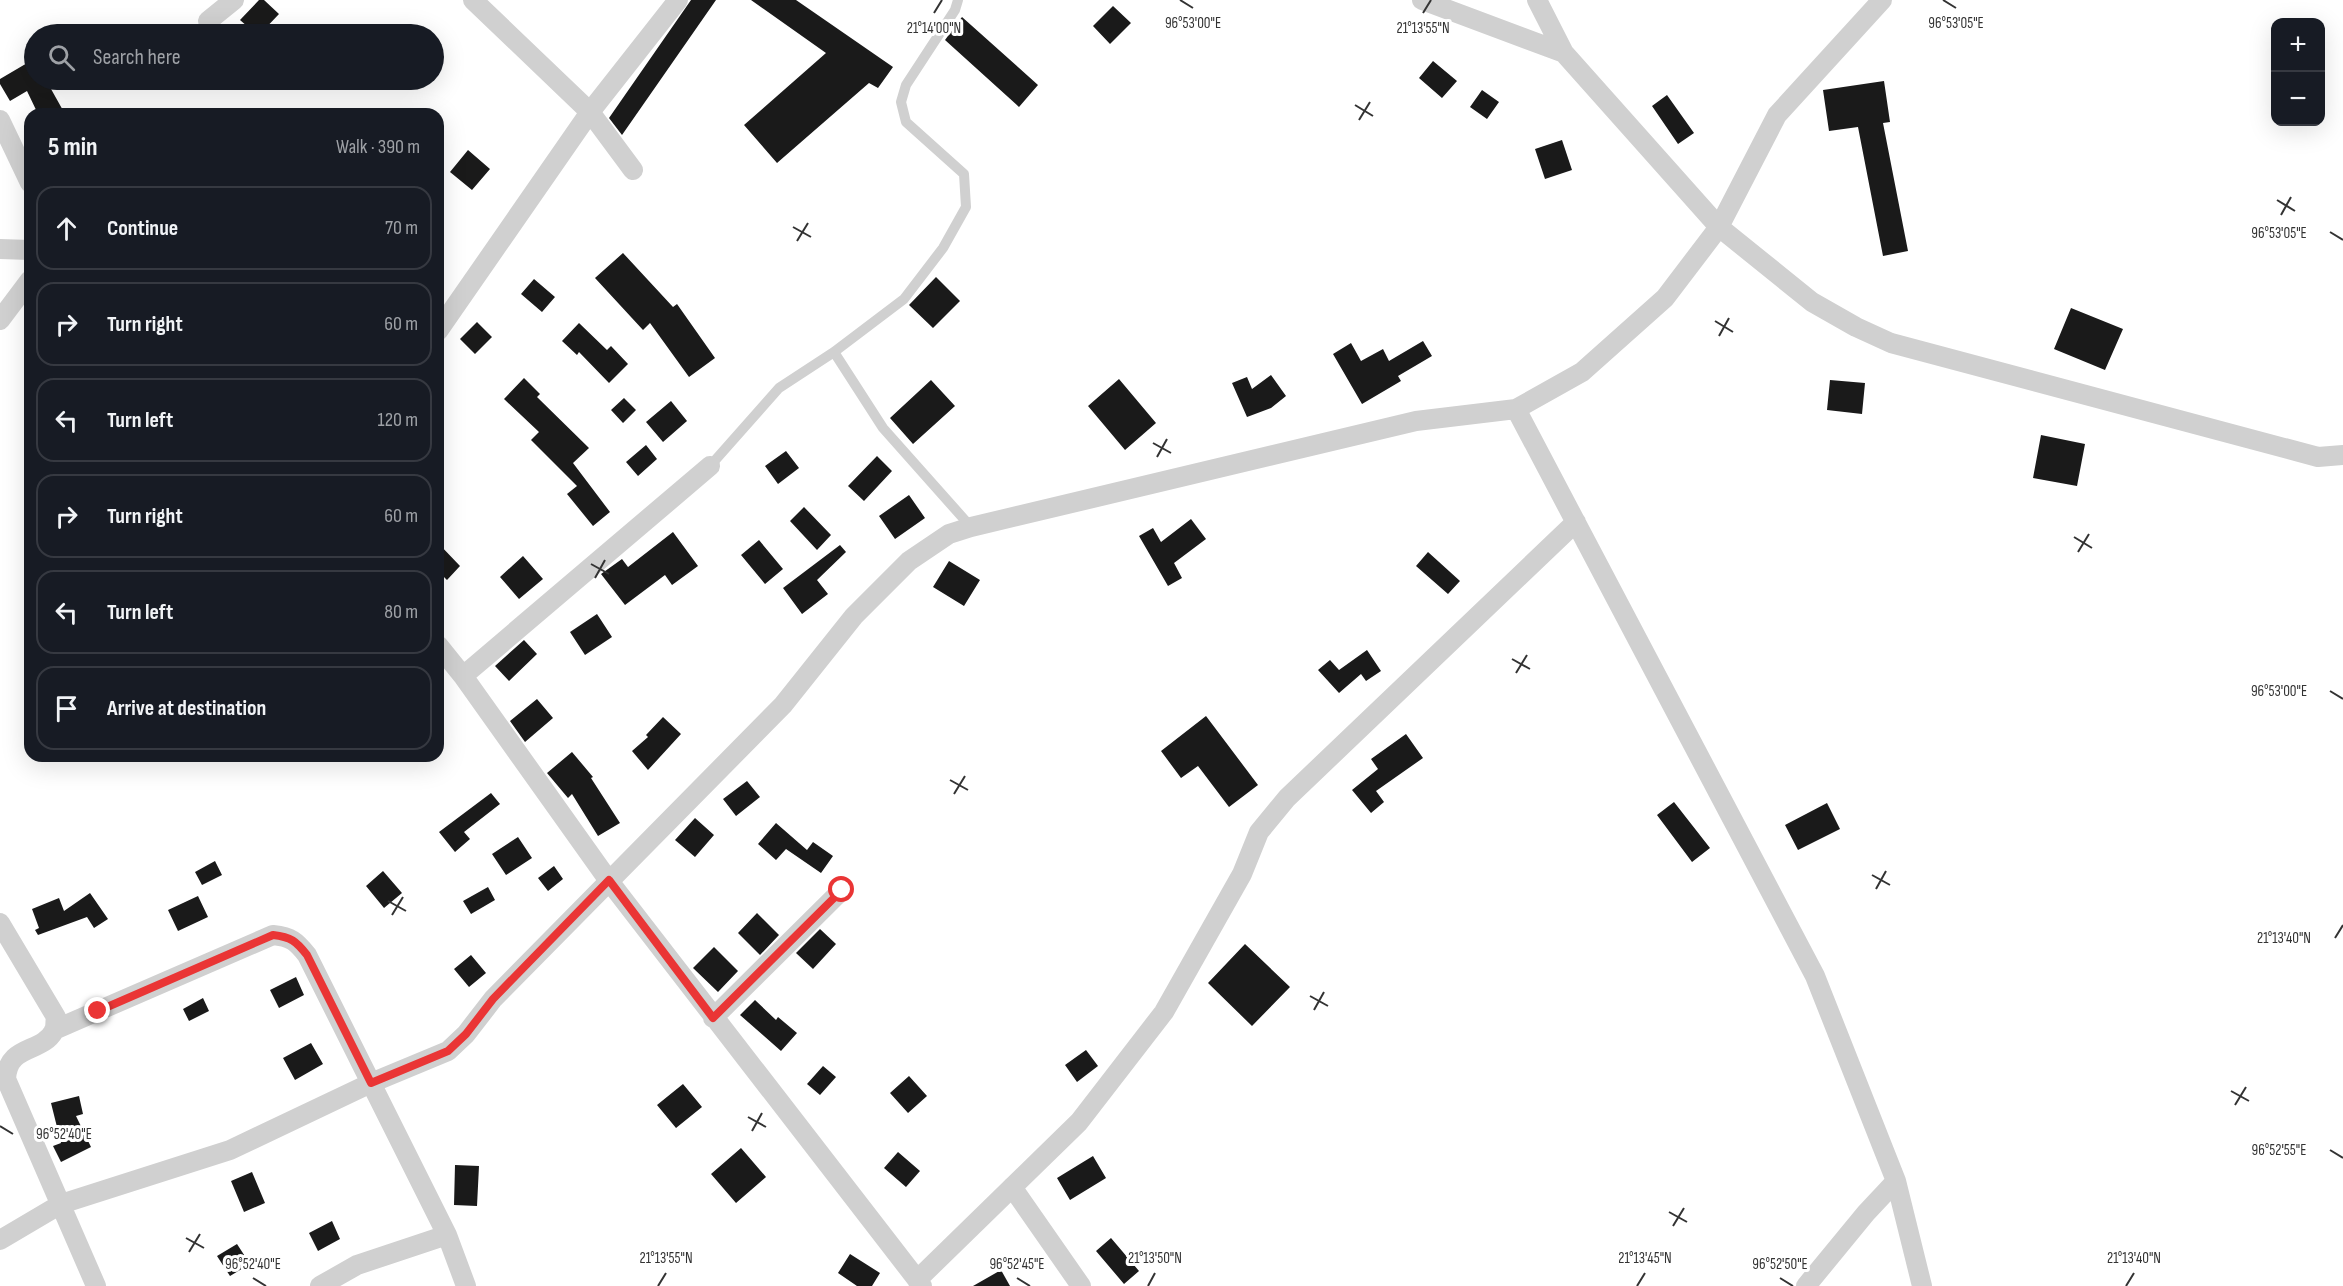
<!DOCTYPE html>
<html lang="en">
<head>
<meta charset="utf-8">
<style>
	body { margin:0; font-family:"Sofia Sans Condensed",sans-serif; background:#242831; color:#f1f3f6 }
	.controls { position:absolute; right:18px; top:18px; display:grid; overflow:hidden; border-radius:12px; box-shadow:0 6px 24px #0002 }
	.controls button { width:54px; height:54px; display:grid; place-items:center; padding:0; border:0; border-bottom:2px solid #363941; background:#171b24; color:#f1f3f6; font:30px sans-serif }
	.stop { position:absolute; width:18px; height:18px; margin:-14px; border:4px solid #ea3535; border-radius:50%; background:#fff }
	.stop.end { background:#ea3535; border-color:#fff; box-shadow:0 2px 6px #0008 }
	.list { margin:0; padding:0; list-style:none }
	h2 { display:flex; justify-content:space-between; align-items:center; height:78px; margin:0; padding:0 24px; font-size:26px }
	h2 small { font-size:20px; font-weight:400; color:#9ea1a6 }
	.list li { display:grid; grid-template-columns:39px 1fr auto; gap:18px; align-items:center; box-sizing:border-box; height:84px; margin:0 12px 12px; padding:0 12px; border:2px solid #363941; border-radius:18px }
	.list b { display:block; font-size:22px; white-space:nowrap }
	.list em { font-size:20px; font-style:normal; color:#9ea1a6 }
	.icon { flex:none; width:33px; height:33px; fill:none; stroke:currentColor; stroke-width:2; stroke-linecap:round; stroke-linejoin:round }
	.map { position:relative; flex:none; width:2343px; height:1286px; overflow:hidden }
	.search { position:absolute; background:#171b24; box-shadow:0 6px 24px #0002; left:24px; top:24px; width:420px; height:66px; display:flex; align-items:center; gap:15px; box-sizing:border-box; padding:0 21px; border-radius:33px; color:#9ea1a6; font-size:22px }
	.panel { position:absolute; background:#171b24; box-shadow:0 6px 24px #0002; left:24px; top:108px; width:420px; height:654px; border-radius:18px }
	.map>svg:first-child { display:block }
	.building { fill:#1a1a1a }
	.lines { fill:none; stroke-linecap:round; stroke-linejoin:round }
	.lane { stroke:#d0d0d0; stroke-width:10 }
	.street { stroke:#d0d0d0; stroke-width:20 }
	.route { stroke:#ea3535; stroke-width:8 }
	.ticks { fill:none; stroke:#333; stroke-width:2 }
	.ticks-label { font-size:15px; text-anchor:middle; fill:#333; stroke:#fff; stroke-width:6; stroke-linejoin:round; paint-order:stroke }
</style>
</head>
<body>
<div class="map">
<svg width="2343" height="1286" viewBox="0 0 2343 1286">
	<rect width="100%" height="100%" fill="#fff"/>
	<path class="building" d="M259 0H264L279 14 260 34H256L240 20Z
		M691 0H716L622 135 609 118Z
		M751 0H796L893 67 878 88 869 83 777 163 744 125 826 53Z
		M1113 6 1131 23 1110 44 1093 26Z
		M962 17 1038 85 1019 107 945 40Z
		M34 59V80H46L65 114H38L27 91 10 101 0 84V79Z
		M1433 61 1457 81 1442 98 1419 78Z
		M1884 81 1890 122 1883 123 1908 251 1883 256 1858 127 1829 131 1823 90Z
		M1482 90 1499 102 1487 119 1470 107Z
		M1667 95 1694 133 1678 144 1652 106Z
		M1562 140 1572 170 1545 179 1535 149Z
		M468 150 490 169 472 190 450 172Z
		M623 253 673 307 677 304 715 358 689 377 650 323 643 330 595 278Z
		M936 277 960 301 933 328 909 305Z
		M534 279 555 297 542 312 521 294Z
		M2071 308 2123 329 2105 370 2054 349Z
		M477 322 492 337 475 354 460 339Z
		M579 323 607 350 611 346 628 364 609 383 579 352 577 355 562 341Z
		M1423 341 1432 356 1398 376 1401 381 1362 404 1333 354 1351 343 1361 361 1383 349 1389 361Z
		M1271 375 1286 396 1271 408 1247 417 1232 383 1247 377 1252 389Z
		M524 378 540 394 537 397 589 448 573 463 610 512 593 526 567 494 577 486 531 440 539 432 504 399Z
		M1119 379 1156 423 1125 450 1088 406Z
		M931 380 955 406 913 444 890 418Z
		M1830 380 1865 383 1862 414 1827 410Z
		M624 398 636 410 623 423 611 410Z
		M671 401 687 421 663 442 646 422Z
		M2041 435 2085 444 2077 486 2033 478Z
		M646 445 657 459 638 476 626 462Z
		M786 451 799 468 778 484 765 466Z
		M877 456 892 471 864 501 848 486Z
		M909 495 925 518 895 539 879 516Z
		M804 507 831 535 817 550 790 521Z
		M1191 519 1206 539 1174 563 1182 578 1168 586 1139 536 1153 528 1161 542Z
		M673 532 698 566 672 585 665 575 625 605 601 574 622 559 628 567Z
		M759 540 783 569 765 584 741 555Z
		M438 543 460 566 447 580 438 571Z
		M840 545 846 552 817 580 828 594 802 614 783 588Z
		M1428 552 1460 581 1448 594 1416 566Z
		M523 556 543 579 519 599 500 577Z
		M949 561 980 580 964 606 933 587Z
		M597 614 612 637 585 655 570 632Z
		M524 640 537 654 509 681 495 666Z
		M1367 650 1381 671 1366 681 1361 674 1339 693 1318 670 1330 660 1339 670Z
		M537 699 553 718 525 742 510 721Z
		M1206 716 1258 785 1229 807 1198 766 1181 778 1161 751Z
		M663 717 681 734 648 770 632 751 648 737 646 735Z
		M1406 734 1423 758 1376 791 1384 802 1371 813 1352 790 1378 769 1371 759Z
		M572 752 593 777 591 778 620 823 598 836 572 794 568 798 547 773Z
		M747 781 760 797 736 816 723 799Z
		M491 793 500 804 464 832 470 839 455 852 439 832Z
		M1674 802 1710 848 1692 862 1657 815Z
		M1827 803 1840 829 1798 850 1785 825Z
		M695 818 714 835 695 857 675 840Z
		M776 823 807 850 813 842 833 856 821 873 786 849 776 860 758 844Z
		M518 837 532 858 506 875 492 854Z
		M215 861 222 875 202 885 195 872Z
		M554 866 563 879 548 891 538 878Z
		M383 871 402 893 384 908 366 886Z
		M488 887 495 900 471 914 463 901Z
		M90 893 108 919 94 928 87 917 38 935 35 930 39 928 32 909 59 898 64 911Z
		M198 896 208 917 178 931 168 910Z
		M757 913 779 935 760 955 738 933Z
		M820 929 836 944 813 969 796 953Z
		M1245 944 1290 987 1252 1026 1208 983Z
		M714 947 738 971 718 992 693 968Z
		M471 955 486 973 469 987 454 969Z
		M296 977 304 995 279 1008 270 990Z
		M203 998 209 1011 189 1021 183 1009Z
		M755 1000 776 1020 778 1017 797 1033 781 1051 740 1015Z
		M311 1043 323 1064 295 1080 283 1058Z
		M1086 1050 1098 1066 1077 1082 1065 1065Z
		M823 1066 836 1077 820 1095 807 1084Z
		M909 1076 927 1096 908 1113 890 1093Z
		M683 1084 702 1107 676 1128 657 1105Z
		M79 1096 83 1114 76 1116 91 1147 61 1162 53 1146 61 1143 51 1103Z
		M741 1148 766 1177 736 1203 711 1174Z
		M898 1152 920 1171 906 1187 884 1168Z
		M1093 1156 1106 1178 1070 1200 1057 1178Z
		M455 1165 479 1166 477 1206 454 1205Z
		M252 1172 265 1203 244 1212 231 1181Z
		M332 1221 340 1239 318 1251 309 1233Z
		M1111 1238 1139 1271 1124 1284 1096 1251Z
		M237 1244 250 1264 230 1276 217 1256Z
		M850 1254 880 1273 872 1286H857L838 1273Z
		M1001 1270 1010 1286H973Z"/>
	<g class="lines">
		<path class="lane" d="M834 352 883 428 971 527
			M710 466 779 388 834 352 904 299 943 248 966 207 964 174 906 122 901 102 906 85 955 10 958 0"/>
		<path class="street" d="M473 0 590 112 633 170
			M1422 0 1564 53
			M1537 0 1564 53 1719 227 1812 302 1856 327 1891 343 2318 457 2343 455
			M208 21 234 0
			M0 120 30 183
			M0 249 30 250
			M0 320 30 280
			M438 331 590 112 678 0
			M1516 409 1815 976 1896 1181 1922 1286
			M438 645 463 676 609 881 922 1286
			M463 676 710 466
			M0 923 56 1017C55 1021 56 1027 54 1031 41 1054 8 1044 6 1079L96 1286
			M713 1018 842 890
			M54 1030 273 935C291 937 296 941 307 955L447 1235 466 1286
			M1012 1187 1081 1286
			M0 1240 61 1204 230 1150 371 1083 448 1051 466 1034 493 999 783 705 854 616 909 561 949 534 971 527 1416 421 1516 409 1582 372 1665 298 1719 227 1777 115 1882 0
			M917 1280 1079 1122 1164 1012 1242 874 1259 832 1287 798 1576 522
			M320 1286 357 1265 447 1235
			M1806 1286 1866 1213 1896 1181"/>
	</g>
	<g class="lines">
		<path class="route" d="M98 1011 273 935C291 937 296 941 307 955L371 1083 448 1051 466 1034 493 999 609 880 713 1018 842 890"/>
	</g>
	<path class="ticks" d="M1180 0 1193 8M1943 0 1956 8M934 13 942 0M1423 13 1431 0M1355 105 1373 116M1359 120 1370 102M2277 200 2295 211M2281 215 2291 197M793 227 811 237M2330 232 2343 240M797 241 808 223M1715 321 1733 332M1719 336 1729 318M1153 443 1171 453M1157 457 1167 439M2074 537 2092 548M2078 552 2089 534M591 564 609 574M595 578 605 560M1512 659 1530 669M1516 673 1527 655M2330 691 2343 699M950 780 968 790M954 794 965 776M1872 875 1890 885M1876 889 1886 871M388 901 406 911M392 915 403 897M2335 938 2343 925M1310 996 1328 1006M1314 1010 1324 992M2231 1091 2249 1101M2235 1105 2246 1087M748 1117 766 1127M0 1126 13 1134M752 1131 762 1113M2330 1150 2343 1158M1669 1212 1687 1222M1673 1226 1684 1208M186 1238 204 1248M189 1252 200 1234M253 1278 266 1286M1017 1278 1030 1286M1780 1278 1793 1286M658 1286 666 1273M1148 1286 1155 1273M1637 1286 1645 1273M2126 1286 2134 1273"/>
	<g class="ticks-label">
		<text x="1956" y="28">96°53'05"E</text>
		<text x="1193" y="28">96°53'00"E</text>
		<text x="934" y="33">21°14'00"N</text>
		<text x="1423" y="33">21°13'55"N</text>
		<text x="2279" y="238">96°53'05"E</text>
		<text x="2279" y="696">96°53'00"E</text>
		<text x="2284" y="943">21°13'40"N</text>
		<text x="64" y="1139">96°52'40"E</text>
		<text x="2279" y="1155">96°52'55"E</text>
		<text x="666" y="1263">21°13'55"N</text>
		<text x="1155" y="1263">21°13'50"N</text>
		<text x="1645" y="1263">21°13'45"N</text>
		<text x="2134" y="1263">21°13'40"N</text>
		<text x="253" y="1269">96°52'40"E</text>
		<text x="1017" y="1269">96°52'45"E</text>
		<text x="1780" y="1269">96°52'50"E</text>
	</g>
</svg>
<div class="controls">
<button>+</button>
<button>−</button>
</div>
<div class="stop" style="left:842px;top:890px"></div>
<div class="stop end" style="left:98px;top:1011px"></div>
<div class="search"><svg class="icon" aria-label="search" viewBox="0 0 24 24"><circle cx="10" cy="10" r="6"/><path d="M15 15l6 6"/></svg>Search here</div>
<section class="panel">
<h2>5 min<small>Walk · 390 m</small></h2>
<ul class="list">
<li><svg class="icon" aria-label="ahead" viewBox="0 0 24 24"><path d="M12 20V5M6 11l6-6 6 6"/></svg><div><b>Continue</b></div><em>70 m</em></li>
<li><svg class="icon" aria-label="right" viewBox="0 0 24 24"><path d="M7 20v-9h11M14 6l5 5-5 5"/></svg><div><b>Turn right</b></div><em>60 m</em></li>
<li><svg class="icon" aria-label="left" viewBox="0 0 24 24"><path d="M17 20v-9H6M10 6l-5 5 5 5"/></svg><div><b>Turn left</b></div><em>120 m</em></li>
<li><svg class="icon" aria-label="right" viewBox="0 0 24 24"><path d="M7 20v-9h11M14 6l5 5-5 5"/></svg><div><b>Turn right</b></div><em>60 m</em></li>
<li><svg class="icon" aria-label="left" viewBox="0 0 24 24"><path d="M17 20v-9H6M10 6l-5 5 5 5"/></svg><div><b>Turn left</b></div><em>80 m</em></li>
<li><svg class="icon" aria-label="arrive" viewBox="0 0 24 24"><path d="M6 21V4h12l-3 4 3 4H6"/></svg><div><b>Arrive at destination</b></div></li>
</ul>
</section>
</div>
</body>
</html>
